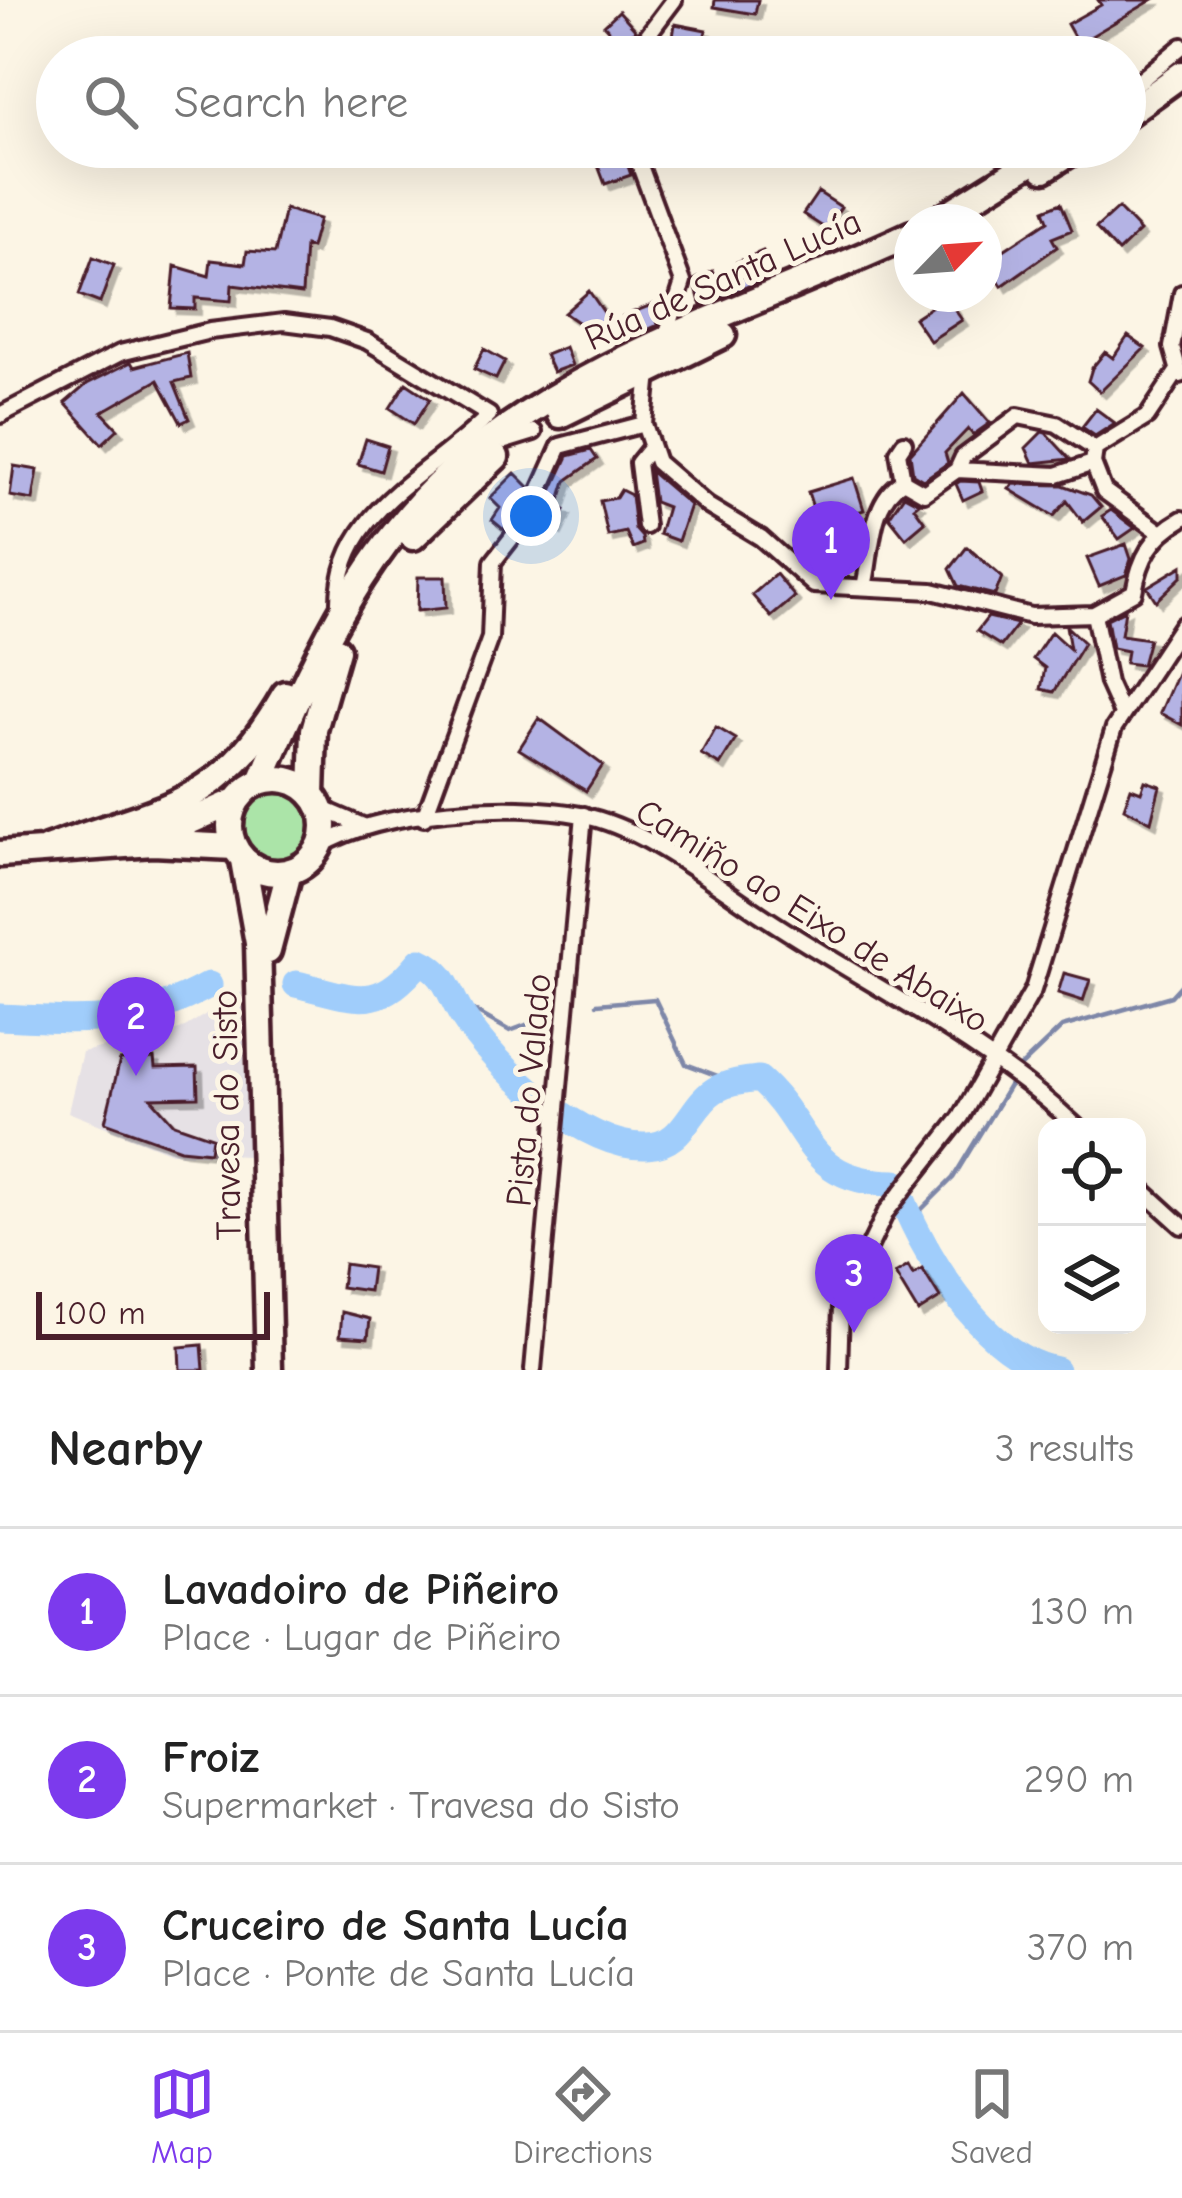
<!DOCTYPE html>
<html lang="en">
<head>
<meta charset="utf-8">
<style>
	body { margin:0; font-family:"Comic Neue",sans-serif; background:#f2f2f2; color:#222 }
	.controls { position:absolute; right:36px; bottom:36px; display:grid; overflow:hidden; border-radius:24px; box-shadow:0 12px 48px #0002 }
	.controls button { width:108px; height:108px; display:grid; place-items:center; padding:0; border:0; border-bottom:3px solid #e0e0e0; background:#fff; color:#222; font:60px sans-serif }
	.compass { position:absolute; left:894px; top:204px; width:108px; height:108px; border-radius:50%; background:#fff; box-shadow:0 12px 48px #0002; rotate:65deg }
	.scale { position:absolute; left:36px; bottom:30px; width:234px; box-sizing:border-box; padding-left:12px; border:6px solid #4a1f2b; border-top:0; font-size:33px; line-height:42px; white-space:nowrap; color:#4a1f2b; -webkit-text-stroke:9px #fcf5e5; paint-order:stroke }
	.you { position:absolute; left:531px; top:516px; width:42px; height:42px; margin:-30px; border:9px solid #fff; border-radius:50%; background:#1a73e8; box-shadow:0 0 0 18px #1a73e833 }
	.badge { display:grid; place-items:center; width:78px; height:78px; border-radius:50%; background:#7c3aed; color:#fff; font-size:39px; font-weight:700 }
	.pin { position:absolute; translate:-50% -99px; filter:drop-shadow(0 3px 6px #0008) }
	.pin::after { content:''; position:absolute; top:63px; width:42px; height:36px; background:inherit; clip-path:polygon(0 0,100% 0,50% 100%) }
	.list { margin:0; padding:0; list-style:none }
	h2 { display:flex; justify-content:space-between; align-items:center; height:156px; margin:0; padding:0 48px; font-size:51px }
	h2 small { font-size:39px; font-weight:400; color:#767676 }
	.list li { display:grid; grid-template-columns:78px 1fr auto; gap:36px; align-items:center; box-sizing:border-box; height:168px; padding:0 48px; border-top:3px solid #e0e0e0 }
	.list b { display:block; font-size:45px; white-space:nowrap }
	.list p { margin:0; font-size:39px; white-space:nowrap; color:#767676 }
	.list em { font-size:39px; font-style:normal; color:#767676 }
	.icon { flex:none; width:66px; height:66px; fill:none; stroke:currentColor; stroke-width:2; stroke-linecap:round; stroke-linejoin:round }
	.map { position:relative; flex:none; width:1182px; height:1370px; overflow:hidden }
	.search { position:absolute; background:#fff; box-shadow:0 12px 48px #0002; left:36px; right:36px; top:36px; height:132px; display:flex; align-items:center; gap:30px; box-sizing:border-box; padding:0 42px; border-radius:66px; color:#767676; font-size:45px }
	.sheet { height:660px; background:#fff }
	nav { display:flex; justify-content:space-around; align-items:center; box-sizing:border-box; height:168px; border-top:3px solid #e0e0e0; background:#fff; font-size:33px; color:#767676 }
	nav a { display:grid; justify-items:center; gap:6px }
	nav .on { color:#7c3aed }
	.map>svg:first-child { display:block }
	.built { fill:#e6e1e5 }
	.green { fill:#abe4a8; stroke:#7a826a; stroke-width:3 }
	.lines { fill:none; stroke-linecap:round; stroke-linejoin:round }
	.stream { stroke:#7e87a8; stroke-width:4.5 }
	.river { stroke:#a0cdfb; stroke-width:27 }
	.building { fill:#b4b3e4; stroke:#4a1f2b; stroke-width:3; filter:url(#shadow) }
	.minor-casing { stroke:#4a1f2b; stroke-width:22 }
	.trunk-casing { stroke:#4a1f2b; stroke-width:33 }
	.minor { stroke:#fcf5e5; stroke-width:14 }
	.trunk { stroke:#fcf5e5; stroke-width:24 }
	.labels { text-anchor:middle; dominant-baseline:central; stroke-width:10; stroke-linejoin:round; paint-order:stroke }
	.street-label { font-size:36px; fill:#4a1f2b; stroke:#fcf5e5 }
</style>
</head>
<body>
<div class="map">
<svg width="1182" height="1370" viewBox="0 0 1182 1370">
	<defs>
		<filter id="shadow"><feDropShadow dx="5.5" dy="5.5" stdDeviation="0" flood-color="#0004"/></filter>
	</defs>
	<rect width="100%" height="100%" fill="#fcf5e5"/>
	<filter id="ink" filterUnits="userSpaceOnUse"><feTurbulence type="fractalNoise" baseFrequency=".00833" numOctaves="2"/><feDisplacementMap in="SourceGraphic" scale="24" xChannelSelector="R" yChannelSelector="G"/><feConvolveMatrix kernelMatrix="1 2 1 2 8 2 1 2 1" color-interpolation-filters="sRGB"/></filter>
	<g filter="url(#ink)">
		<path class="built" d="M242 992 248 1156 171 1153 68 1112 82 1052 180 1030Z"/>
		<path class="green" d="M243 825a34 34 0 1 1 68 0a34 34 0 1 1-68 0Z"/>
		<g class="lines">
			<path class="stream" d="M455 1000 510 1031 560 1012
				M597 1004 655 999 686 1064 734 1082
				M1017 1070 1062 1027 1171 996 1182 984
				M911 1220 953 1178 1012 1081"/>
			<path class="river" d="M296 984C356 998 377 1014 420 961 447 973 448 993 463 1017 494 1066 584 1149 647 1146 685 1145 689 1106 715 1090 728 1082 744 1081 759 1079 813 1127 804 1183 896 1183 920 1249 982 1357 1056 1370
				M0 1017C84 1021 134 1027 209 985"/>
		</g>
		<path class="building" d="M715 0H758L755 14 714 7Z
			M1098 0H1152L1078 44 1067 24 1101 5Z
			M619 11 636 30 621 44 604 25Z
			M675 24 706 30 701 57 671 49Z
			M624 154 631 175 605 184 597 163Z
			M818 192 841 207 826 229 803 214Z
			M1061 203 1072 230 1052 238 1057 247 1002 286 987 261 1048 221 1044 210Z
			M1118 208 1140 231 1118 252 1096 228Z
			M285 209 319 219 311 248 305 246 302 294 232 285 231 301 195 298V309L171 308 175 266 209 276 211 260 245 264 247 251 275 253Z
			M763 251 771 265 759 272 763 280 701 306 694 280 713 271 720 287 744 276 737 262Z
			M93 257 114 265 100 303 79 295Z
			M589 291 607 317 590 331 564 313Z
			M946 297 962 320 930 341 914 318Z
			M654 304 658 325 631 337 623 316Z
			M1128 336 1145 348 1100 392 1088 381 1092 368 1105 352 1113 358Z
			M565 347 572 365 553 372 545 355Z
			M484 349 505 361 496 379 474 369Z
			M187 353 191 378 174 382 189 419 181 423 158 380 102 412 118 429 102 444 65 403 87 384 131 362 134 367Z
			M406 383 430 399 414 424 390 408Z
			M964 393 990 423 973 435 968 429 945 453 948 463 923 480 913 474 910 454Z
			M1096 409 1115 423 1095 436 1082 427Z
			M1042 432 1046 433 1070 459 1033 463 1026 448Z
			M366 439 388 446 381 471 358 464Z
			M591 450 597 459 566 481 558 507 565 510 556 529 539 519 568 456Z
			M14 466 38 470 33 500 10 496Z
			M650 471 690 505 678 541 659 534 667 507 654 502Z
			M515 473 529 487 504 530 492 520 500 508 490 498Z
			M854 478 864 510 818 524 808 492Z
			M960 481 979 482 982 491 963 500 956 484Z
			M1013 484 1063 485 1091 495 1101 507 1083 522 1067 501 1054 516 1009 489Z
			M621 490 631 495 635 529 642 537 643 544 633 548 626 532 608 536 600 501 616 498Z
			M904 495 919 503 914 507 925 522 906 538 889 517Z
			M1111 510 1135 528 1119 539 1102 516Z
			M1126 544 1131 559 1126 575 1099 586 1087 558Z
			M967 547 1002 577 995 595 958 586 950 569Z
			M1182 566V576L1156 601 1147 587Z
			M776 574 795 597 771 617 752 595Z
			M418 577H445L446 608 417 611Z
			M1125 610 1121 635 1149 639 1142 665 1125 663 1127 651 1112 648 1107 619Z
			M988 617 1018 624 1001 646 977 631Z
			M1066 626 1084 643 1054 692 1041 689 1045 668 1033 659 1051 632 1070 649Z
			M1182 662V725L1160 713Z
			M539 718 603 765 586 791 519 749Z
			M716 727 736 739 720 765 701 754Z
			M1145 781 1160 786 1151 822 1124 808 1131 788 1141 792Z
			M1064 973 1090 980 1083 1001 1058 993Z
			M154 1058 155 1068 197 1067 198 1097 151 1098 174 1124 212 1137 210 1152 180 1149 105 1122 120 1060Z
			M344 1264 372 1268 369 1291 341 1287Z
			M908 1266 913 1275 922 1269 940 1298 918 1312 895 1274Z
			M342 1312 370 1319 368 1338 340 1336Z
			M202 1345 204 1370H180L179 1347Z"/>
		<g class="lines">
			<g class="minor-casing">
				<path id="minor" d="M631 57 674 0
					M1125 93 1182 46
					M633 147 683 282 665 339
					M649 372 644 424 657 462 708 506 761 538 814 585 932 591 1031 616 1094 614
					M1180 375 1172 347 1182 293
					M0 415 120 353 210 331 284 322 330 328 367 341 489 415C432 475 336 510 339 607
					M505 441 534 432
					M904 443 898 452 903 481 924 493 957 470 1057 475 1093 463 1095 449 1057 424 1018 416 963 457 957 470
					M1095 449 1147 417 1177 372
					M1093 463 1104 491 1160 532
					M646 526 638 463 651 447
					M864 587C873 549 869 502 903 481
					M1122 714 1108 683 1094 614 1134 592C1140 558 1152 536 1182 519
					M321 808 363 826
					M424 818 490 638 493 562 528 517 560 446 644 424
					M320 846C381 810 511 801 581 815 651 829 720 890 780 927 878 990 992 1046 1077 1127
					M1137 1185 1182 1226
					M533 1370 584 815
					M839 1370 841 1306 886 1212 961 1117 1033 990 1114 728 1182 625"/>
			</g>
			<g class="trunk-casing">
				<path id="trunk" d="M1125 115 1182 74
					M1044 169 1079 147
					M935 222 1055 147
					M560 415 723 335
					M413 537 496 457
					M230 826a47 47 0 1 1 94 0a47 47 0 1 1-94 0Z
					M261 781C309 669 359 555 451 472 579 356 758 306 912 234
					M312 794 314 730 337 650
					M142 833 182 825 236 801
					M47 849C163 804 217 812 285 694
					M0 854 153 843 234 847
					M243 860 258 943 269 1370
					M268 951 289 872"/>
			</g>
			<use href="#minor" class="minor"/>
			<use href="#trunk" class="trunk"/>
		</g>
	</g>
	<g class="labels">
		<g class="street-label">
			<text transform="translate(723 280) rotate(-24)">Rúa de Santa Lucía</text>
			<text transform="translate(812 916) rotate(32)">Camiño ao Eixo de Abaixo</text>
			<text transform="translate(529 1090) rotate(-85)">Pista do Valado</text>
			<text transform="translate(227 1115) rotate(-91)">Travesa do Sisto</text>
		</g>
	</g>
</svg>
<div class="controls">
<button><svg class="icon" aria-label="locate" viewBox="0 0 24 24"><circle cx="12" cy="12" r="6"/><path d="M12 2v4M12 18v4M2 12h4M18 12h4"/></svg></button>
<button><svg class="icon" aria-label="layers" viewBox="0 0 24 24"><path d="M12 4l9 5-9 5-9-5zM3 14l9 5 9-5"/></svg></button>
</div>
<svg class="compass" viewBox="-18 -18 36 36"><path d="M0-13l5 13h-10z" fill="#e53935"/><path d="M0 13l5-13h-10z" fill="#767676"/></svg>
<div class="scale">100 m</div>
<div class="you"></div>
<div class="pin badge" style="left:831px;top:600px">1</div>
<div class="pin badge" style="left:136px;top:1076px">2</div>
<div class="pin badge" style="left:854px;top:1333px">3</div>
<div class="search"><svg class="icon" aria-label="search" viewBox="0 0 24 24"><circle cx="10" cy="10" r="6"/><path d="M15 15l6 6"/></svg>Search here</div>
</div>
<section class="sheet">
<h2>Nearby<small>3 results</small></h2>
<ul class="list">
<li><span class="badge">1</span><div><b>Lavadoiro de Piñeiro</b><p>Place · Lugar de Piñeiro</p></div><em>130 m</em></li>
<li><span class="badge">2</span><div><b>Froiz</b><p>Supermarket · Travesa do Sisto</p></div><em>290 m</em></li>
<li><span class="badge">3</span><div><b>Cruceiro de Santa Lucía</b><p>Place · Ponte de Santa Lucía</p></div><em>370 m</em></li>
</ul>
</section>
<nav>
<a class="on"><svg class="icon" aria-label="map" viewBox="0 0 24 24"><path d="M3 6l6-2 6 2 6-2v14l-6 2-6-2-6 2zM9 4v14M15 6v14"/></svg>Map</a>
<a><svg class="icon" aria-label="directions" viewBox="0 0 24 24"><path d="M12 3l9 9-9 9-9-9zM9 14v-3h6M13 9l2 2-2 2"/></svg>Directions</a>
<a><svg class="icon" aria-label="saved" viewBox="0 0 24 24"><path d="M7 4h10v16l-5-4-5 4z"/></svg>Saved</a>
</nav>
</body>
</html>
